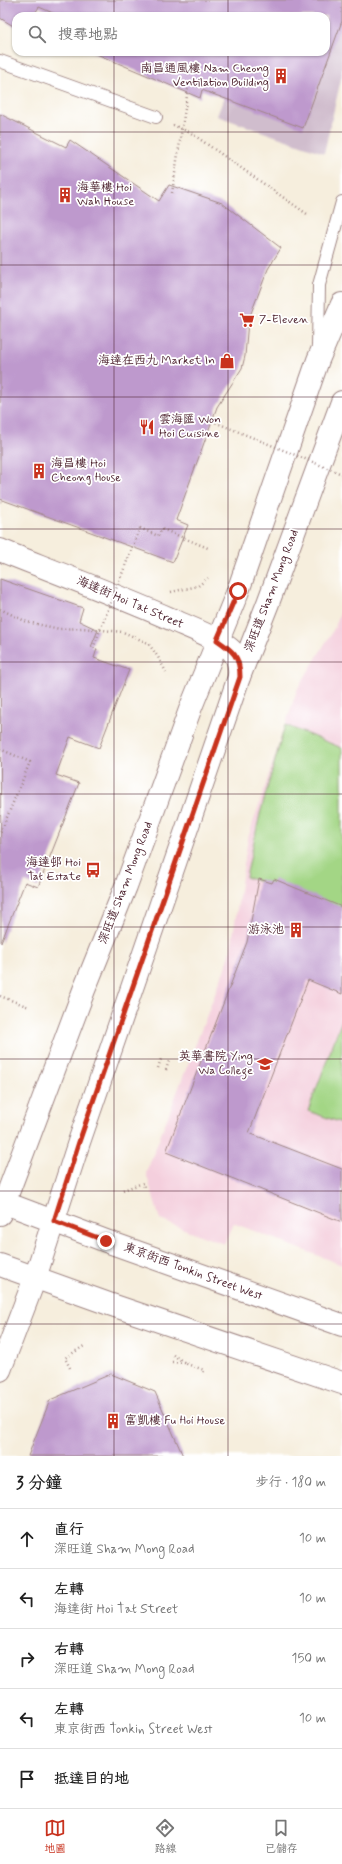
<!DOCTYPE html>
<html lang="zh-TW">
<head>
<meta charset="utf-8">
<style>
	body { margin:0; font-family:Mynerve,"LXGW WenKai TC",sans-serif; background:#f2f2f2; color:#222 }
	.stop { position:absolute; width:12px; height:12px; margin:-9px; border:3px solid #c8321e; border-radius:50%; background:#fff }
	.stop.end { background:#c8321e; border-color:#fff; box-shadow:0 1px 4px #0008 }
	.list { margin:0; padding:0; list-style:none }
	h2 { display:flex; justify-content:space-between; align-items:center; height:52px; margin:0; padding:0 16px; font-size:17px }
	h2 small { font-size:13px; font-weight:400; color:#767676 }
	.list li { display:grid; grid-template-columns:26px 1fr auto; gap:12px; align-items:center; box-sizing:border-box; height:60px; padding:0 16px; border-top:1px solid #e0e0e0 }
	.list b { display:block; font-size:15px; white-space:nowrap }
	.list p { margin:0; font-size:13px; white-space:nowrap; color:#767676 }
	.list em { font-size:13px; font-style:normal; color:#767676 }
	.icon { flex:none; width:22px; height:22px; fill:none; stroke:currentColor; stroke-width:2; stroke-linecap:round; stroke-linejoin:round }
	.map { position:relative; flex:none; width:342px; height:1456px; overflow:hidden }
	.search { position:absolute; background:#fff; box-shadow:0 1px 3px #0004; left:12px; right:12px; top:12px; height:44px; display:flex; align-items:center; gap:10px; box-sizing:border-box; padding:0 14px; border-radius:12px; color:#767676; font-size:15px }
	.sheet { height:352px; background:#fff }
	nav { display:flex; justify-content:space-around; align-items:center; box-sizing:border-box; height:56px; border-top:1px solid #e0e0e0; background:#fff; font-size:11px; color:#767676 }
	nav a { display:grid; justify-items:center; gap:2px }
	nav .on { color:#c8321e }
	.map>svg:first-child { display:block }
	.built { fill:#f4cfdd }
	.industrial { fill:#d0bdcd }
	.green { fill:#a3d685; stroke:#767a58 }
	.building { fill:#be99cd }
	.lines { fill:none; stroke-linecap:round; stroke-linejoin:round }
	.service-casing { stroke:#a08684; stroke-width:14 }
	.minor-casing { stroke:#a08684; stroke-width:24 }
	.tertiary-casing { stroke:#a08684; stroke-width:24 }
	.secondary-casing { stroke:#a08684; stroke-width:24 }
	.path { stroke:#a08684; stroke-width:2.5; stroke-dasharray:1 3; stroke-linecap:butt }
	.service { stroke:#fff; stroke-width:12 }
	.minor { stroke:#fff; stroke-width:22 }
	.tertiary { stroke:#fff; stroke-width:22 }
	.secondary { stroke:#fff; stroke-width:22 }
	.path-bridge { stroke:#a08684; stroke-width:2.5; stroke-dasharray:1 3; stroke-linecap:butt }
	.route { stroke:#c8321e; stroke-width:5 }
	.grid { fill:none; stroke:#4a1f2b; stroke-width:1; stroke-opacity:0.55 }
	.labels { text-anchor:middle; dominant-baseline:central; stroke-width:3.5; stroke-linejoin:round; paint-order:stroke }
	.poi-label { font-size:12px; fill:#4a1f2b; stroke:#fff; text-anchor:end }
	.street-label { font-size:12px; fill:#4a1f2b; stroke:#fff }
</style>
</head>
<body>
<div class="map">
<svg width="342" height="1456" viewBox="0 0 342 1456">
	<rect width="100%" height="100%" fill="#fff"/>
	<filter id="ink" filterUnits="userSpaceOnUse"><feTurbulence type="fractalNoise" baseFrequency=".025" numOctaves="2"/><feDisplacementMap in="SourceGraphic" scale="8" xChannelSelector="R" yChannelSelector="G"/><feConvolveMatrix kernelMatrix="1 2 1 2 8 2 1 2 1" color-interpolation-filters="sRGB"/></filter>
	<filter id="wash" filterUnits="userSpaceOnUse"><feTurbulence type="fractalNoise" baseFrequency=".012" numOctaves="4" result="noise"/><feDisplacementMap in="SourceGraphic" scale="16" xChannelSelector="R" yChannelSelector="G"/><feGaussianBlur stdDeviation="0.9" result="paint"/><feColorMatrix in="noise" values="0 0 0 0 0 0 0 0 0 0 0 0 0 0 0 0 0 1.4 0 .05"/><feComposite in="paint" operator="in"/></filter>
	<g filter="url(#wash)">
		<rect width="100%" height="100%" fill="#f6eedd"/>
		<path class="built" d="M342 607V1265L233 1223 224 1244 160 1220 146 1173 230 955 248 838 297 690 335 627Z"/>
		<path class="industrial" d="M342 0V75L324 153 217 116 241 52H326V16Z"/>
		<path class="green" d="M285 725 342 748V912L246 877 260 814Z
			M342 1020V1123L308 1111Z"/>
		<g id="blocks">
			<path class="building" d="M0 0H342V21L303 128 202 90 200 98 92 52H326V16H60L39 7 33 16H16L15 27 0 18Z
				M0 114 66 147 70 140 159 201 169 185 222 203 281 248 268 269 248 321 245 356 242 368 217 407 176 520 188 525 173 562 0 499Z
				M0 579 83 608 79 621 98 630 91 647 97 649 94 658 129 670 99 748 70 737 56 775 79 783 38 887 25 882 1 943Z
				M259 879 272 883 274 879 342 907V994L308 980 249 1133 342 1169V1222L166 1152 247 942Z
				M111 1374 155 1392 183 1456H28L50 1400Z"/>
		</g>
	</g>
	<g filter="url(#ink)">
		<use href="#blocks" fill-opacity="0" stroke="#a08684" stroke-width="1"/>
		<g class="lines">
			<g class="service-casing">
				<path id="service" d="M0 61 156 117
					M318 347 319 285 342 202"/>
			</g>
			<g class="minor-casing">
				<path id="minor" d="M0 550C58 573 116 595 173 620 192 629 214 636 230 649 238 656 240 667 239 677"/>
			</g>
			<g class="tertiary-casing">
				<path id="tertiary" d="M0 1214 84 990 126 886 191 707 238 591 318 360 342 304
					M0 1370 35 1278 79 1142 239 677 268 603 342 402"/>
			</g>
			<g class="secondary-casing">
				<path id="secondary" d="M0 1201 106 1241 342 1325
					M0 1265 109 1304 342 1383"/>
			</g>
			<path class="path" d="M173 125 191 133 307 214
				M0 502 1 499
				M140 528 158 536 162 529 208 548
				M171 592 198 586 208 578
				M0 609 27 622 60 629 82 628 123 632 148 643 158 657 166 672
				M0 749 30 762 0 834
				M0 996 29 1007
				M158 1068 161 1059
				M166 1070 169 1061
				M123 1190 143 1183 144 1187
				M173 1355 187 1364 204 1370 203 1374
				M172 1362 185 1363
				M70 1368 65 1358 84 1346"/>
			<use href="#service" class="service"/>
			<use href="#minor" class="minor"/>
			<use href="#tertiary" class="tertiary"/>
			<use href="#secondary" class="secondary"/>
			<path class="path-bridge" d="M172 193 188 89
				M212 421 342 474
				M93 648 140 528"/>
		</g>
	</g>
	<g class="lines" filter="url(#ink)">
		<path class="route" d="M106 1241 54 1221 79 1142 240 677C240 656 233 651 217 640L238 591"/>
	</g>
	<path class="grid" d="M114 0V16M228 0V16M114 52V1456M228 52V1456M0 132H342M0 265H342M0 397H342M0 529H342M0 662H342M0 794H342M0 927H342M0 1059H342M0 1191H342M0 1324H342"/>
	<defs>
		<g id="building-bare" transform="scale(1.2)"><path d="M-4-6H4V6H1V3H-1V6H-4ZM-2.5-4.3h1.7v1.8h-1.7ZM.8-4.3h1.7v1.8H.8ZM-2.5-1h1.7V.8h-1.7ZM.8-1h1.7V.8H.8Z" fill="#c8321e" stroke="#fff" stroke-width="2.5" paint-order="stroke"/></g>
		<g id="supermarket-bare" transform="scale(1.2)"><path d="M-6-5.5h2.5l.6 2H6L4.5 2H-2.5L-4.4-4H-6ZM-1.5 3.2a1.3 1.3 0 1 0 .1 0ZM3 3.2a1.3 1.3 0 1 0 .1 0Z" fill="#c8321e" stroke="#fff" stroke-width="2.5" paint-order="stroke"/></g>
		<g id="shop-bare" transform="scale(1.2)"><path d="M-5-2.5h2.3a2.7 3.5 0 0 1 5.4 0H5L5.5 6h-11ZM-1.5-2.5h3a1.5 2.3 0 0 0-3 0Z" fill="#c8321e" stroke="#fff" stroke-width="2.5" paint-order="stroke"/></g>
		<g id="restaurant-bare" transform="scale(1.2)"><path d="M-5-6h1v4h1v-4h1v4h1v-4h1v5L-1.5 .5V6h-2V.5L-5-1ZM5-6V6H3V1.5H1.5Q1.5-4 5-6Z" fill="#c8321e" stroke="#fff" stroke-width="2.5" paint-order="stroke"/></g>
		<g id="bus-bare" transform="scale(1.2)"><path d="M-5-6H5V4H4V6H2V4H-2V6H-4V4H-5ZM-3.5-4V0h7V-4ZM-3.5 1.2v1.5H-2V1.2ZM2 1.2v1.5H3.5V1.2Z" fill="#c8321e" stroke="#fff" stroke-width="2.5" paint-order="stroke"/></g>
		<g id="school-bare" transform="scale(1.2)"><path d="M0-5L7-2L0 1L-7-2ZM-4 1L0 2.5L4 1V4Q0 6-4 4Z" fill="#c8321e" stroke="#fff" stroke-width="2.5" paint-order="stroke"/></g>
	</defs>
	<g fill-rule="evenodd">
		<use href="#building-bare" x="281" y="76"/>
		<use href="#building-bare" x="65" y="195"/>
		<use href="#supermarket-bare" x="247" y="320"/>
		<use href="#shop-bare" x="227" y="361"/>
		<use href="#restaurant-bare" x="147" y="427"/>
		<use href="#building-bare" x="39" y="471"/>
		<use href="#bus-bare" x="93" y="870"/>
		<use href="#building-bare" x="296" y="930"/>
		<use href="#school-bare" x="265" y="1064"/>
		<use href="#building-bare" x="113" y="1421"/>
	</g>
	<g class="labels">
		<g class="poi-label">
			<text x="269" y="69">南昌通風樓 Nam Cheong<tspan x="269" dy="14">Ventilation Building</tspan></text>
			<text x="77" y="188" text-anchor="start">海華樓 Hoi<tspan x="77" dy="14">Wah House</tspan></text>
			<text x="259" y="320" text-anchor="start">7-Eleven</text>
			<text x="215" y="361">海達在西九 Market In</text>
			<text x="159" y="420" text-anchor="start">雲海匯 Won<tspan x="159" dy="14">Hoi Cuisine</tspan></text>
			<text x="51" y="464" text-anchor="start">海昌樓 Hoi<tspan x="51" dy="14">Cheong House</tspan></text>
			<text x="81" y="863">海達邨 Hoi<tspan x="81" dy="14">Tat Estate</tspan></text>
			<text x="284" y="930">游泳池</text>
			<text x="253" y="1057">英華書院 Ying<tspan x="253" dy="14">Wa College</tspan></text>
			<text x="125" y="1421" text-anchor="start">富凱樓 Fu Hoi House</text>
		</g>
		<g class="street-label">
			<text transform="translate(272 591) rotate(-69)">深旺道 Sham Mong Road</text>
			<text transform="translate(130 603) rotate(23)">海達街 Hoi Tat Street</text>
			<text transform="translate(126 883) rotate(-69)">深旺道 Sham Mong Road</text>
			<text transform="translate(193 1272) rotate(20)">東京街西 Tonkin Street West</text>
		</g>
	</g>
</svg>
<div class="stop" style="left:238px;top:591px"></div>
<div class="stop end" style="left:106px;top:1241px"></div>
<div class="search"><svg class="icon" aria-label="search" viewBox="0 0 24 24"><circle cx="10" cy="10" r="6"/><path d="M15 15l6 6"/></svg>搜尋地點</div>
</div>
<section class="sheet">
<h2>3 分鐘<small>步行 · 180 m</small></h2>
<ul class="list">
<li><svg class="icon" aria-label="ahead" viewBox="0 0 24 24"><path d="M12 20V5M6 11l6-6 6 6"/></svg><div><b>直行</b><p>深旺道 Sham Mong Road</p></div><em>10 m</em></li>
<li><svg class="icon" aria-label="left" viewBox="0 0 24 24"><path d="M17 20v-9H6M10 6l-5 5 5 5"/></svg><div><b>左轉</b><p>海達街 Hoi Tat Street</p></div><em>10 m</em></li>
<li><svg class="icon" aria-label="right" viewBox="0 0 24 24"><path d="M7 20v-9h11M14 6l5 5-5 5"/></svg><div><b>右轉</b><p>深旺道 Sham Mong Road</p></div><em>150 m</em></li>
<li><svg class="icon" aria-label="left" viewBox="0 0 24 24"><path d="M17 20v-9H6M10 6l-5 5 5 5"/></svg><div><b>左轉</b><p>東京街西 Tonkin Street West</p></div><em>10 m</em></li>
<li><svg class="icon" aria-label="arrive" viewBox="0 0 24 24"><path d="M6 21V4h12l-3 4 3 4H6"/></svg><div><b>抵達目的地</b></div></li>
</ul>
</section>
<nav>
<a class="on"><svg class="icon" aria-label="map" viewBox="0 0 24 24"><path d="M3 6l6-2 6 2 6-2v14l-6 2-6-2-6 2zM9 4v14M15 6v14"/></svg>地圖</a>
<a><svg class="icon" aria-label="directions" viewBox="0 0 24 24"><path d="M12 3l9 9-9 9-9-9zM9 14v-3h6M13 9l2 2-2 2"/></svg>路線</a>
<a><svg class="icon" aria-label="saved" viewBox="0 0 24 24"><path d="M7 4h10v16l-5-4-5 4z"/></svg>已儲存</a>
</nav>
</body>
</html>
